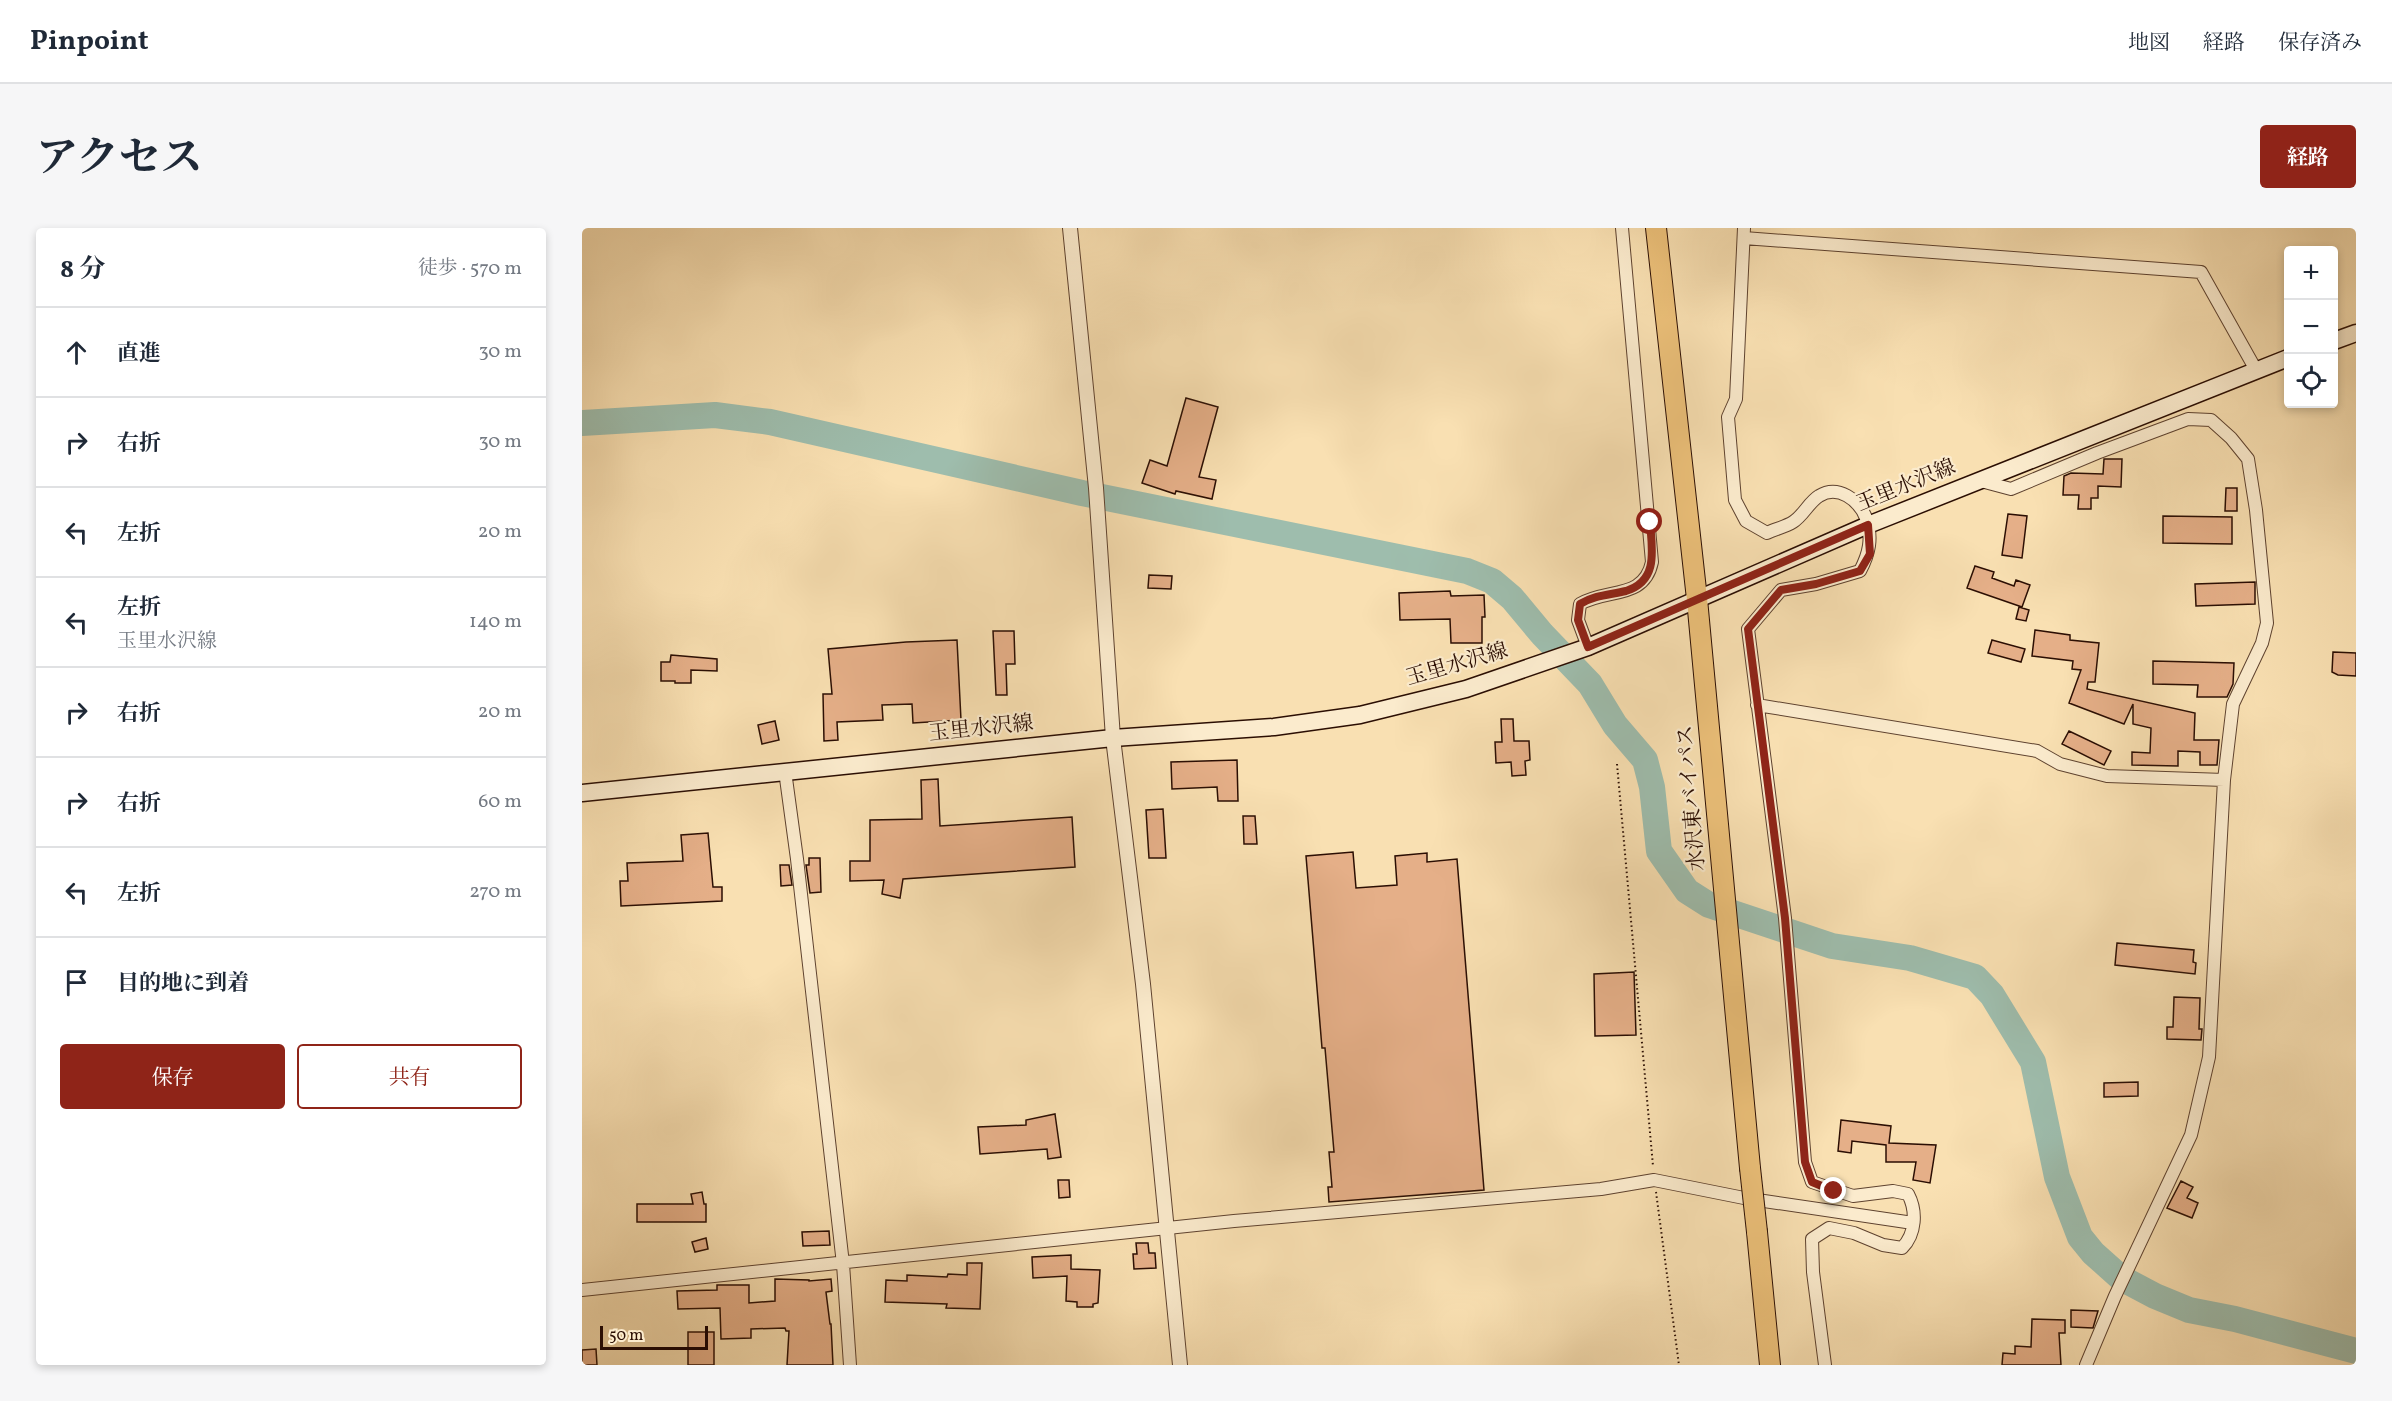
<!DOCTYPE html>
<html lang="ja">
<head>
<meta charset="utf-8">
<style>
	body { margin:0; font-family:Vollkorn,"Noto Serif JP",serif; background:#f6f6f7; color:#1f2937 }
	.controls { position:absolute; right:18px; top:18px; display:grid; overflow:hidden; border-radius:6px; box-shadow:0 3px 9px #0003 }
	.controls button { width:54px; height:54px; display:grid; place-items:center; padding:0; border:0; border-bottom:2px solid #e0e1e3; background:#fff; color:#1f2937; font:30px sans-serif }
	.scale { position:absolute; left:18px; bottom:15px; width:108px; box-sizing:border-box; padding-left:6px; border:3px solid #2b0e03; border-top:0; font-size:16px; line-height:21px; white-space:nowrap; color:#2b0e03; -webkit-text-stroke:4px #fbebcd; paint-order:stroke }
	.stop { position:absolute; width:18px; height:18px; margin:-14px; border:4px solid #8f2418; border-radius:50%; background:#fff }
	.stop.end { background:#8f2418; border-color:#fff; box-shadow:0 2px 6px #0008 }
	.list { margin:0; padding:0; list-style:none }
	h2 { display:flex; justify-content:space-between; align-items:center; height:78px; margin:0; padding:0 24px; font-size:26px }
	h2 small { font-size:20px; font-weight:400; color:#747a83 }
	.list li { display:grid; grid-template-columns:39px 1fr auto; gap:18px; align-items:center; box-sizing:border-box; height:90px; padding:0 24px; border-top:2px solid #e0e1e3 }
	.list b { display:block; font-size:22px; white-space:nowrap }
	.list p { margin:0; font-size:20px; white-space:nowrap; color:#747a83 }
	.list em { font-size:20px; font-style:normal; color:#747a83 }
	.actions { display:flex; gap:12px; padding:18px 24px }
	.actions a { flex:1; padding:14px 0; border:2px solid #8f2418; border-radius:6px; text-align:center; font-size:21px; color:#8f2418 }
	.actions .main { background:#8f2418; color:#fff }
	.icon { flex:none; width:33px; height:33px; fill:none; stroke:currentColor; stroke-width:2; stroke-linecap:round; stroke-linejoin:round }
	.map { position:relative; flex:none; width:1774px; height:1137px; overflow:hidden; border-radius:6px }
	header { display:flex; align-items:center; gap:36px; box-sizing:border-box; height:84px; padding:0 30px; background:#fff; border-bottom:2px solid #e0e1e3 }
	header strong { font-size:28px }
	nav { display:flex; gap:33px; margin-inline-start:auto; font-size:21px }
	.intro { display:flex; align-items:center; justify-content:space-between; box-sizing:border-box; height:144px; padding:0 36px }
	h1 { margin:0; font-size:42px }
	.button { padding:15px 27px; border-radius:6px; background:#8f2418; color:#fff; font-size:21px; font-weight:700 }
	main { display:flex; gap:36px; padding:0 36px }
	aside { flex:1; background:#fff; border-radius:6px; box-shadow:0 3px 9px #0003 }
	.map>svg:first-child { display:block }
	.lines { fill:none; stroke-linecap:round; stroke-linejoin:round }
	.river { stroke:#9ebdad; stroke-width:26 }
	.building { fill:#e5af88; stroke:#2b0e03; stroke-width:1.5 }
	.minor-casing { stroke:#5e422f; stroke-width:14 }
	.tertiary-casing { stroke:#5e422f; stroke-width:16 }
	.secondary-casing { stroke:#2b0e03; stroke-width:19 }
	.trunk-casing { stroke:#2b0e03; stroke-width:22 }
	.path { stroke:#2b0e03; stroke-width:2; stroke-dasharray:1.5 3; stroke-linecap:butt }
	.minor { stroke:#fbebcd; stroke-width:12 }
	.tertiary { stroke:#fbebcd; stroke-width:14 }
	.secondary { stroke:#fbebcd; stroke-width:16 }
	.trunk { stroke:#ecc079; stroke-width:20 }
	.trunk-bridge-casing { stroke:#2b0e03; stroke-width:22; stroke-linecap:butt }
	.trunk-bridge { stroke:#ecc079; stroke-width:20 }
	.route { stroke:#8f2418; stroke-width:8 }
	.labels { text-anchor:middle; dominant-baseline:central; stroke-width:4.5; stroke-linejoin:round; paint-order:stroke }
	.street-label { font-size:21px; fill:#2b0e03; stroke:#fbebcd }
</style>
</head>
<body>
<header>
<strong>Pinpoint</strong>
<nav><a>地図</a><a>経路</a><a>保存済み</a></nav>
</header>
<div class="intro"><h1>アクセス</h1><a class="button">経路</a></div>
<main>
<aside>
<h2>8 分<small>徒歩 · 570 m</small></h2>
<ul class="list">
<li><svg class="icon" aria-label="ahead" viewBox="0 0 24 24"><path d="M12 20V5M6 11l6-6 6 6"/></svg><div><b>直進</b></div><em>30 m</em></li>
<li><svg class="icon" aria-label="right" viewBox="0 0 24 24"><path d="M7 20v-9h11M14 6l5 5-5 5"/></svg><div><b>右折</b></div><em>30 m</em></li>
<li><svg class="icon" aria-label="left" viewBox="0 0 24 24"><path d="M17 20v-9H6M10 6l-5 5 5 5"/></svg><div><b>左折</b></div><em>20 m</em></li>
<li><svg class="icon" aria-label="left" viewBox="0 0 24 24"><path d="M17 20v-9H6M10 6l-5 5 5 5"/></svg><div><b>左折</b><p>玉里水沢線</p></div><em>140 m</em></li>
<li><svg class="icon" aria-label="right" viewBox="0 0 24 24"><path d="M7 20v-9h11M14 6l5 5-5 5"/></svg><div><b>右折</b></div><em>20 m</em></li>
<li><svg class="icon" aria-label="right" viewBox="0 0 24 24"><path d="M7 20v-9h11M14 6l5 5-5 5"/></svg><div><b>右折</b></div><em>60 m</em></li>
<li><svg class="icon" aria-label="left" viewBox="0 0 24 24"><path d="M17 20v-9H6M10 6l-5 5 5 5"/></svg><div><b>左折</b></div><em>270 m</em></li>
<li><svg class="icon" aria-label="arrive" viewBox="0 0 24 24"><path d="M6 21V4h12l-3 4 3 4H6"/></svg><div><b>目的地に到着</b></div></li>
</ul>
<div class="actions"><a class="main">保存</a><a>共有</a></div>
</aside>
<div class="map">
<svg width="1774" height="1137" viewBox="0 0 1774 1137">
	<rect width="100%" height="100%" fill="#f9e0b2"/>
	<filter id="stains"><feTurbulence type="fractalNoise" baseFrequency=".00333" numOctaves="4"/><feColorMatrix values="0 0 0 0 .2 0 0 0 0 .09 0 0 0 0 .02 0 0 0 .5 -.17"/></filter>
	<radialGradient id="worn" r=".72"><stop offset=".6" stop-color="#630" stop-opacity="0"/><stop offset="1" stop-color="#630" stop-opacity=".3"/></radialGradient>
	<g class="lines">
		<path class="river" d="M0 195 133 187 188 194 500 265 885 343 910 353 930 370 960 406 1008 456 1033 497 1063 532 1070 559 1077 623 1105 663 1127 677 1250 718 1328 730 1393 749 1410 767 1451 834 1475 949 1498 1009 1511 1025 1539 1050 1573 1068 1607 1082 1653 1091 1774 1123"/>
	</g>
	<path class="building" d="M604 170 636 179 617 249 634 252 630 271 594 263 593 266 560 255 568 232 585 238Z
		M1522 231H1540L1539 259 1516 258V270H1509V281H1496L1497 267H1481L1482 248 1489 245 1521 246Z
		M1644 260H1655V283H1643Z
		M1426 286 1445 288 1440 330 1420 327Z
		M1581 288 1650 289V316L1581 315Z
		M1393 338 1412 344 1410 350 1432 358 1434 352 1448 357 1440 379 1385 360Z
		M567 347 590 348 589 361 566 360Z
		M1673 354V376L1614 378 1613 356Z
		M868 363 869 368 902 367 903 389H900V415H869L868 391 818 392 817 365Z
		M1437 379 1447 382 1444 393 1434 391Z
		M1453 402 1488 407V412L1517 415 1513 454H1506L1505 461 1613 485 1612 512H1637L1635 537H1618V524L1596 523V538L1550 537V524L1568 525 1569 500 1551 496V476L1542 496 1487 475 1499 442 1490 441 1491 433 1450 428Z
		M411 403H432L433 436H424L425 467H414Z
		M375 412 379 492 331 495 330 476 300 477 301 492 255 494 256 512 242 513 241 466H250L246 421 324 414Z
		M1410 412 1443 421 1439 434 1406 425Z
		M1751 424 1774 425V448L1756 447 1750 444Z
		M89 427 135 431V443L109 442V455H93V453H79V434H88Z
		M1571 433 1652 435 1651 456 1645 469H1615L1616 457 1571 456Z
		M919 491H931L932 513H947L948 532 943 533 944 547 930 548 929 534 914 535 913 514H920Z
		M193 493 197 512 180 516 176 497Z
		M1487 503 1529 523 1522 537 1480 516Z
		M655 532 656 573H636L635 559 590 561 589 534Z
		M356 551 358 598 490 589 493 639 321 651 318 670 300 666 302 652 268 653V633H288V592L340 591 339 552Z
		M581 581 584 630H567L564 582Z
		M661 588H673L675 616H662Z
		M126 605 131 659H140V673L39 678 38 653H46L45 635 101 633 99 607Z
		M771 624 774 660 815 657 813 628 845 625V634L875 631 902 962 747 974 746 959H750L747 924H752L743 820H740L724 628Z
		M227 630H238L239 664 228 665 224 637H227Z
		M198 637H207L210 657 199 658Z
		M1535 715 1612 722 1611 734 1614 735 1613 746 1533 737Z
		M1052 744 1054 807 1013 808 1012 746Z
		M1592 769 1618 770 1617 801H1620L1619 812 1585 811V799H1591Z
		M1556 854V868L1522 869V855Z
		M473 886 479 929 466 931 465 921 398 926 396 899 444 897V892Z
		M1259 892 1309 898 1307 915 1354 917 1348 955 1331 952 1334 934H1304V917L1270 913 1269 925 1256 923Z
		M476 952H487L488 969 477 970Z
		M1599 953 1611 959 1605 970 1616 975 1610 990 1585 980Z
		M120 964 122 976H124V994H55V976H111L109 966Z
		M247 1003 248 1017 221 1018 220 1004Z
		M124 1010 126 1021 113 1024 110 1014Z
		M554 1015H566L567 1025H573L574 1040 552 1041 551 1026H555Z
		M489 1027V1041L518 1042 516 1075 511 1076V1079H495V1074L484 1073 485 1048 451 1050 450 1029Z
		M385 1035H400L398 1081 364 1080 365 1076 303 1074 304 1052 325 1053V1047L365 1049 366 1046 385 1047Z
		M193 1051 227 1052V1053L249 1051 250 1063 244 1064 248 1096H249L251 1137H205L207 1103H204L203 1100 169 1101V1110L139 1111 138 1080 96 1081 95 1063 135 1062V1057H167V1075L193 1073Z
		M1489 1082 1516 1083 1511 1100 1489 1099Z
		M1450 1091 1483 1092V1105H1477L1479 1137H1420L1421 1125 1433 1126V1118L1449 1119Z
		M106 1104H132V1137H106Z
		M14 1121 15 1137H0V1122Z"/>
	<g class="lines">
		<g class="minor-casing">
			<path id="minor" d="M1162 0 1154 171 1146 189 1153 272 1164 293 1185 305C1193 301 1203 299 1211 294 1221 288 1227 274 1237 268 1256 256 1277 272 1284 290 1291 310 1287 326 1278 343L1234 356 1199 362 1166 401 1203 690 1223 934 1230 954 1271 968 1311 963 1326 966C1335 983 1334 1006 1320 1020L1301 1017 1272 1005 1247 1000 1230 1011 1231 1044 1243 1137
				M1162 10 1619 44 1674 142
				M1399 253 1429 261 1515 225 1606 191 1629 192 1649 210 1666 231 1674 282 1685 395 1680 415 1651 476 1642 552 1627 829 1609 907 1533 1068 1504 1137
				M1006 419 996 392 998 376C1025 360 1062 372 1070 334L1040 0
				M1175 477 1455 523 1478 536 1525 548 1642 552
				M203 543 215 631 261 1036 268 1137
				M0 1062 652 993 1019 961 1072 952 1162 970 1331 995"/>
		</g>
		<g class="tertiary-casing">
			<path id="tertiary" d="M488 0 514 260 531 510 561 756 598 1137"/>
		</g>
		<g class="secondary-casing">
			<path id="secondary" d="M1752 113 1774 105
				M0 565 531 510 692 499 778 487 884 461 1006 419 1286 297 1706 130"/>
		</g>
		<g class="trunk-casing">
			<path id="trunk" d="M1074 0 1115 371 1168 940
				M1175 1004 1188 1137"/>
		</g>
		<path class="path" d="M1035 536 1071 938
			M1074 964 1097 1137"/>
		<use href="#minor" class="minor"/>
		<use href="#tertiary" class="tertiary"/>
		<use href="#secondary" class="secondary"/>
		<use href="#trunk" class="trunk"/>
		<g class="trunk-bridge-casing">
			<path id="trunk-bridge" d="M1168 940 1175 1004"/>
		</g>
		<use href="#trunk-bridge" class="trunk-bridge"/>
	</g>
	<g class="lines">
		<path class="route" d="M1068 294C1070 321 1077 353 1044 363 1027 367 1013 367 998 376L996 392 1006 419 1286 297 1288 326 1278 343 1234 356 1199 362 1166 401 1203 690 1223 934 1230 954 1252 963"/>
	</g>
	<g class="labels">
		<g class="street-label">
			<text transform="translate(1324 258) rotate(-22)">玉里水沢線</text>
			<text transform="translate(875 437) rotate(-16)">玉里水沢線</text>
			<text transform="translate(399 501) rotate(-6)">玉里水沢線</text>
			<text transform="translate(1110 570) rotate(-95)">水沢東バイパス</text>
		</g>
	</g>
	<rect width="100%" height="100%" filter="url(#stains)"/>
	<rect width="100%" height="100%" fill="url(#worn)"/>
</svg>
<div class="controls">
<button>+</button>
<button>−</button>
<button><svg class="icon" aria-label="locate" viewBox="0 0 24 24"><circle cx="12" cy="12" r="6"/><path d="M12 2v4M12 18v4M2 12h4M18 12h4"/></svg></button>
</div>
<div class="scale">50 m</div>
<div class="stop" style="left:1068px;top:294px"></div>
<div class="stop end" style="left:1252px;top:963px"></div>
</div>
</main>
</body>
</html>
